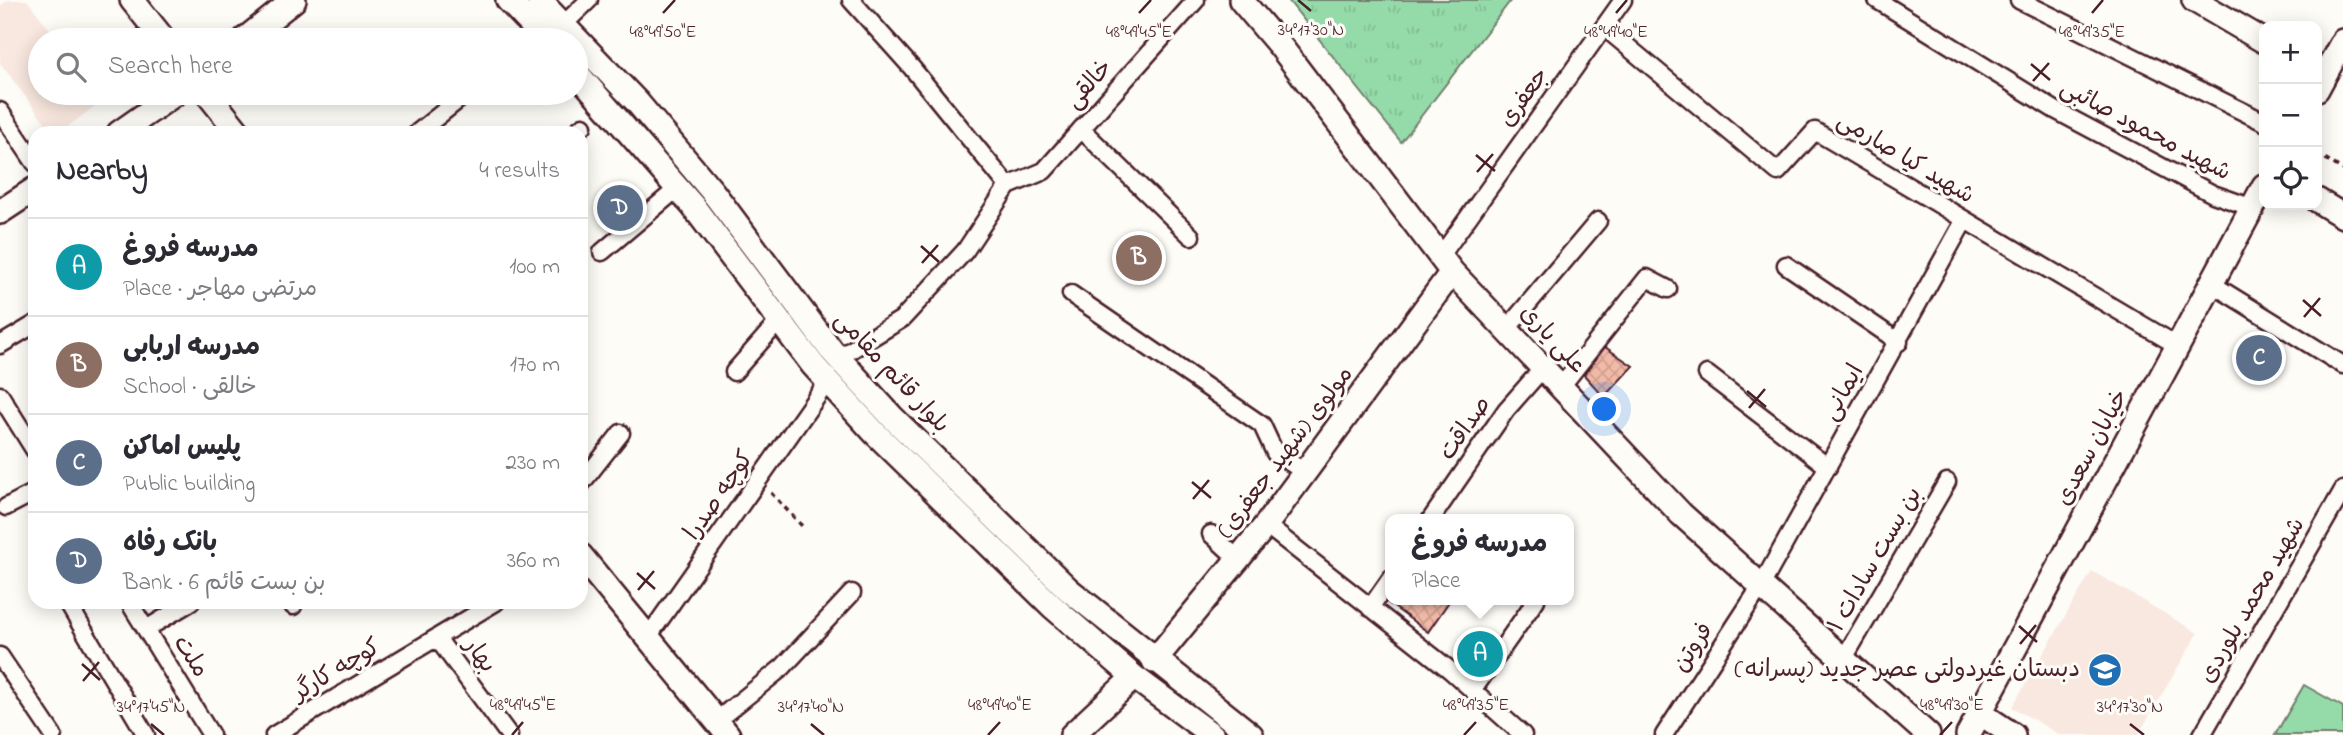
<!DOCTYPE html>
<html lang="en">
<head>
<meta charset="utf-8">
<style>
	body { margin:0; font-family:"Indie Flower","Playpen Sans Arabic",sans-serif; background:#f2f2f3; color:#2b2b33 }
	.controls { position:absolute; right:21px; top:21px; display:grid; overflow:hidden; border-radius:14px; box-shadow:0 4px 18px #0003 }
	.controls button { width:63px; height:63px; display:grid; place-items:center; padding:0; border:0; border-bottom:2px solid #e1e1e2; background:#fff; color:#2b2b33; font:35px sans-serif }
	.you { position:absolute; left:1605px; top:410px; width:24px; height:24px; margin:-18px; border:5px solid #fff; border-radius:50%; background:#1a73e8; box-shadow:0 0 0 10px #1a73e833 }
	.badge { display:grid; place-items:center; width:46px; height:46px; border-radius:50%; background:#b45309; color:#fff; font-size:23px; font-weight:700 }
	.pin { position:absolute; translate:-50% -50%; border:4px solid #fff; box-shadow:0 2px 7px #0006 }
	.popup { position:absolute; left:1385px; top:514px; width:189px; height:91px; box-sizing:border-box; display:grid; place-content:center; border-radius:14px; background:#fff; filter:drop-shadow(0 2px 5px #0005); font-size:23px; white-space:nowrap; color:#7c7c81 }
	.popup b { font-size:26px; color:#2b2b33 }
	.popup::after { content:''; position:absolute; left:50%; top:100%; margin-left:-14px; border:14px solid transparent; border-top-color:#fff }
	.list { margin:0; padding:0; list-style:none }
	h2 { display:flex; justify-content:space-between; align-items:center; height:91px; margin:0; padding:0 28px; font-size:30px }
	h2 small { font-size:23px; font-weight:400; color:#7c7c81 }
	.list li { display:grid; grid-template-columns:46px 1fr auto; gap:21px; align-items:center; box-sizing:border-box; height:98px; padding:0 28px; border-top:2px solid #e1e1e2 }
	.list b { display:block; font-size:26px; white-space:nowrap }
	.list p { margin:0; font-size:23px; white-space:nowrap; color:#7c7c81 }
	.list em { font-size:23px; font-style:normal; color:#7c7c81 }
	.icon { flex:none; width:38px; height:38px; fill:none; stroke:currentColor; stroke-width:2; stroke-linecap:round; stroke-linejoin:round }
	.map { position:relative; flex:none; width:2343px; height:735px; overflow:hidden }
	.search { position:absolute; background:#fff; box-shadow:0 4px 18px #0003; left:28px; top:28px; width:560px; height:77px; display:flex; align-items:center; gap:18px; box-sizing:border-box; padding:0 24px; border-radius:38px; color:#7c7c81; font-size:26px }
	.panel { position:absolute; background:#fff; box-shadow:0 4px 18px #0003; left:28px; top:126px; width:560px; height:483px; border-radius:21px }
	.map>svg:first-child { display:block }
	.built { fill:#f9e8df }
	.grass { fill:url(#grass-tufts); stroke:#707d6a; stroke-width:2 }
	.garden { fill:#95dba9; stroke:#707d6a; stroke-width:2 }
	.building { fill:url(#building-cross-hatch); stroke:#4a1f2b; stroke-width:2 }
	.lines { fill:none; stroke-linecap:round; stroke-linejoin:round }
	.street-casing { stroke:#4a1f2b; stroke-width:21 }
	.secondary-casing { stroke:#4a1f2b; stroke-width:28 }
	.path { stroke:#4a1f2b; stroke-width:3.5; stroke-dasharray:5 5; stroke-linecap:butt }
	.street { stroke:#fdfcf7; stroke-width:16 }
	.secondary { stroke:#fdfcf7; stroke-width:23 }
	.ticks { fill:none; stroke:#4a1f2b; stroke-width:2.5 }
	.labels { text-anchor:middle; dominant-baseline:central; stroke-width:6; stroke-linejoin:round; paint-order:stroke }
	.street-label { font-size:24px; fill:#4a1f2b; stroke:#fdfcf7 }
	.poi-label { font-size:24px; fill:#4a1f2b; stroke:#fdfcf7; text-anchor:end }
	.ticks-label { font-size:18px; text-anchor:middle; fill:#4a1f2b; stroke:#fdfcf7; stroke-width:6; stroke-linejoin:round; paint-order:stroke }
</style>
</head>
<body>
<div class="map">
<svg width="2343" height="735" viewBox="0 0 2343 735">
	<defs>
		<pattern id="grass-tufts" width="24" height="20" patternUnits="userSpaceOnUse" patternTransform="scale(1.75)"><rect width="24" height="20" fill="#95dba9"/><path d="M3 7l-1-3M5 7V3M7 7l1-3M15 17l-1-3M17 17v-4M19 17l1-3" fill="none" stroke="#82bc92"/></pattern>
		<pattern id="building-cross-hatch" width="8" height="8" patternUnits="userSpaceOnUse" patternTransform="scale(1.75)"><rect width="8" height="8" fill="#f1b9a7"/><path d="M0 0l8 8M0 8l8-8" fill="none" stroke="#d09f90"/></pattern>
	</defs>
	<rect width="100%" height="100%" fill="#fdfcf7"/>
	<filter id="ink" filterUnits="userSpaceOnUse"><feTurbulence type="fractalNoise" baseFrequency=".0143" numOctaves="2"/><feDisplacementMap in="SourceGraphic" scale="14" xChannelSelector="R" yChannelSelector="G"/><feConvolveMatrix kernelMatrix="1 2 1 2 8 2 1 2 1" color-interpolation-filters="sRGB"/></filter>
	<g filter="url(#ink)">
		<path class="built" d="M8 0H27L58 40H40V93H98L103 100 59 133H53L0 63V6Z
			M2092 571 2198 633 2138 735H2060L2012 707Z"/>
		<path class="grass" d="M1288 0H1511L1401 142Z"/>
		<path class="garden" d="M2304 685 2343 707V735H2275Z"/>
		<path class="building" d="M1605 347 1633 366 1604 397 1584 375Z
			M1391 600H1450L1428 632 1387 602Z
			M1480 638 1491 645 1475 669 1463 659Z"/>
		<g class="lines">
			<g class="street-casing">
				<path id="street" d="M851 0 912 68 1008 186
					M1877 0 2055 110 2213 194 2253 208
					M2019 0 2264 122
					M563 25 589 0
					M1604 27 1778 172 1815 131 2178 346
					M0 111 35 163
					M1081 129 1191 236
					M417 133 467 93
					M574 133 583 126
					M602 252 678 188
					M1440 257 1623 0
					M1786 265 1899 342
					M2212 284 2343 365
					M1071 294 1262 425 1275 453 1305 472
					M1506 330 1598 221
					M0 345 35 324
					M838 358 902 319 965 251 1008 186 1044 171 1196 0
					M734 372 779 321
					M1707 374 1828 467
					M1560 388 1647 278 1668 289
					M0 395 35 451
					M581 484 621 433
					M6 507 35 492
					M1431 519 1506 410 1542 369
					M1266 525 1450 670 1523 735
					M1211 534 1238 559
					M67 602 146 735
					M129 602 211 735
					M291 602 293 606
					M1370 608 1391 578
					M146 629 191 602
					M648 637 828 381
					M437 638 509 735
					M0 656 53 735
					M1843 660 1947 482
					M1473 690 1536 600
					M716 721 783 667 852 593
					M274 735 496 602
					M1664 735 1761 586 1964 221
					M2202 735 2343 490"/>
			</g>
			<g class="secondary-casing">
				<path id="secondary" d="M132 0 164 40
					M508 0 546 40
					M539 0 637 102 712 191 831 350 892 417 1069 590 1251 735
					M1241 0 1281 47 1452 272 1681 514 1928 735
					M2194 0 2264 41
					M244 40 294 0
					M576 72 693 206 813 365 875 433 1053 607 1134 677 1212 735
					M2317 89 2343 41
					M207 93 239 133
					M119 133 176 93
					M2317 200 2343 216
					M0 212 35 189
					M581 556 728 735
					M1154 661 1266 525 1452 272
					M1980 713 2013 735
					M1072 735 1134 677
					M1968 735 2264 186"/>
			</g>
			<path class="path" d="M2317 153 2343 170
				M771 493 804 528"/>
			<use href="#street" class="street"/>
			<use href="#secondary" class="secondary"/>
		</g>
	</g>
	<path class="ticks" d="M1298 0 1311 11M663 13 675 0M1139 13 1151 0M1616 13 1627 0M2092 13 2103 0M2031 64 2050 80M2033 81 2049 63M1476 155 1495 171M1477 172 1493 154M921 246 939 262M922 263 938 245M2303 300 2321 316M2304 317 2320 298M1747 391 1766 407M1749 408 1765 389M1192 482 1211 498M1193 499 1209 480M637 573 655 589M638 590 654 571M2019 626 2037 642M2020 644 2036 625M82 664 100 680M83 681 99 662M151 724 164 735M811 724 824 735M2130 724 2144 735M512 735 523 722M988 735 1000 722M1464 735 1476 722M1940 735 1952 722"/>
	<defs>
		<g id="school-disc" transform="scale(1.75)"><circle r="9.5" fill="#1f6fb2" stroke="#fdfcf7"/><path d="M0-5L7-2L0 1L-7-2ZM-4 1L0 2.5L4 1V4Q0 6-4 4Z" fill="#fff"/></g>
	</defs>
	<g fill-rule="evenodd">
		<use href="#school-disc" x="2105" y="670"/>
	</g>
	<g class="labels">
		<g class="street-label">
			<text transform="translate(1090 85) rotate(-48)">خالقی</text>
			<text transform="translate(1525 98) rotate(-54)">جعفری</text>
			<text transform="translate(2145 131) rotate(28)">شهید محمود صائبی</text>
			<text transform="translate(1905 159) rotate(31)">شهید کیا صارمی</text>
			<text transform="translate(1552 340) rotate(47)">علی یاری</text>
			<text transform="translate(891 373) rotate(47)">بلوار قائم مقامی</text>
			<text transform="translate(1844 393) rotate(-61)">ایمانی</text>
			<text transform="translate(1466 429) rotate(-55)">صداقت</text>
			<text transform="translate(2093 448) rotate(-62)">خیابان سعدی</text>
			<text transform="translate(1286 453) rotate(-53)">مولوی (شهید جعفری)</text>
			<text transform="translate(720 496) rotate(-55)">کوچه صدرا</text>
			<text transform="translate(1876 560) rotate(-60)">بن بست سادات ۱</text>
			<text transform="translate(2253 601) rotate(-60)">شهید محمد بلوردی</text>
			<text transform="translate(1694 648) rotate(-57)">فروتن</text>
			<text transform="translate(479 656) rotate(54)">بهار</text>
			<text transform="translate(190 657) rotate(58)">ملت</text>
			<text transform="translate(337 671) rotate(-31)">کوچه کارگر</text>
		</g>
		<g class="poi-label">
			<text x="2080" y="670">دبستان غیردولتی عصر جدید (پسرانه)</text>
		</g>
	</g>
	<g class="ticks-label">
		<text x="1311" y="35">34°17'30"N</text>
		<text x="663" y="37">48°49'50"E</text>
		<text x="2092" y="37">48°49'35"E</text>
		<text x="1139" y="37">48°49'45"E</text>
		<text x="1616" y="37">48°49'40"E</text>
		<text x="523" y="710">48°49'45"E</text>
		<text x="1000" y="710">48°49'40"E</text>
		<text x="1476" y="710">48°49'35"E</text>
		<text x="1952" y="710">48°49'30"E</text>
		<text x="151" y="712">34°17'45"N</text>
		<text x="811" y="712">34°17'40"N</text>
		<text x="2130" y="712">34°17'30"N</text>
	</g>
</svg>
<div class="controls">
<button>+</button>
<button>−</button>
<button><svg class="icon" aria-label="locate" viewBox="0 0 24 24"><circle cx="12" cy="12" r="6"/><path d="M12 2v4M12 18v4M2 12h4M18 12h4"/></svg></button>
</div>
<div class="you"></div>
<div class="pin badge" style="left:1480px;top:654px;background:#0f9aa8">A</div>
<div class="popup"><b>مدرسه فروغ</b>Place</div>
<div class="pin badge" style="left:1139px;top:258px;background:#8d6e63">B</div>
<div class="pin badge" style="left:2259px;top:358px;background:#5c6f8a">C</div>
<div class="pin badge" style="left:620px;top:208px;background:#5c6f8a">D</div>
<div class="search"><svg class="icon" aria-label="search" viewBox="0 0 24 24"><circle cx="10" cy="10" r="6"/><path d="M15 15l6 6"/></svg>Search here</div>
<section class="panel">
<h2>Nearby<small>4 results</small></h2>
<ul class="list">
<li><span class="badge" style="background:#0f9aa8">A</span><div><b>مدرسه فروغ</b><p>Place · مرتضی مهاجر</p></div><em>100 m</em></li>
<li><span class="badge" style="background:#8d6e63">B</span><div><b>مدرسه اربابی</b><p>School · خالقی</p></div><em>170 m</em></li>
<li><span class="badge" style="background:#5c6f8a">C</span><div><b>پلیس اماکن</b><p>Public building</p></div><em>230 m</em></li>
<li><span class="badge" style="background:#5c6f8a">D</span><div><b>بانک رفاه</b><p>Bank · بن بست قائم 6</p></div><em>360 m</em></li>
</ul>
</section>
</div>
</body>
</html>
